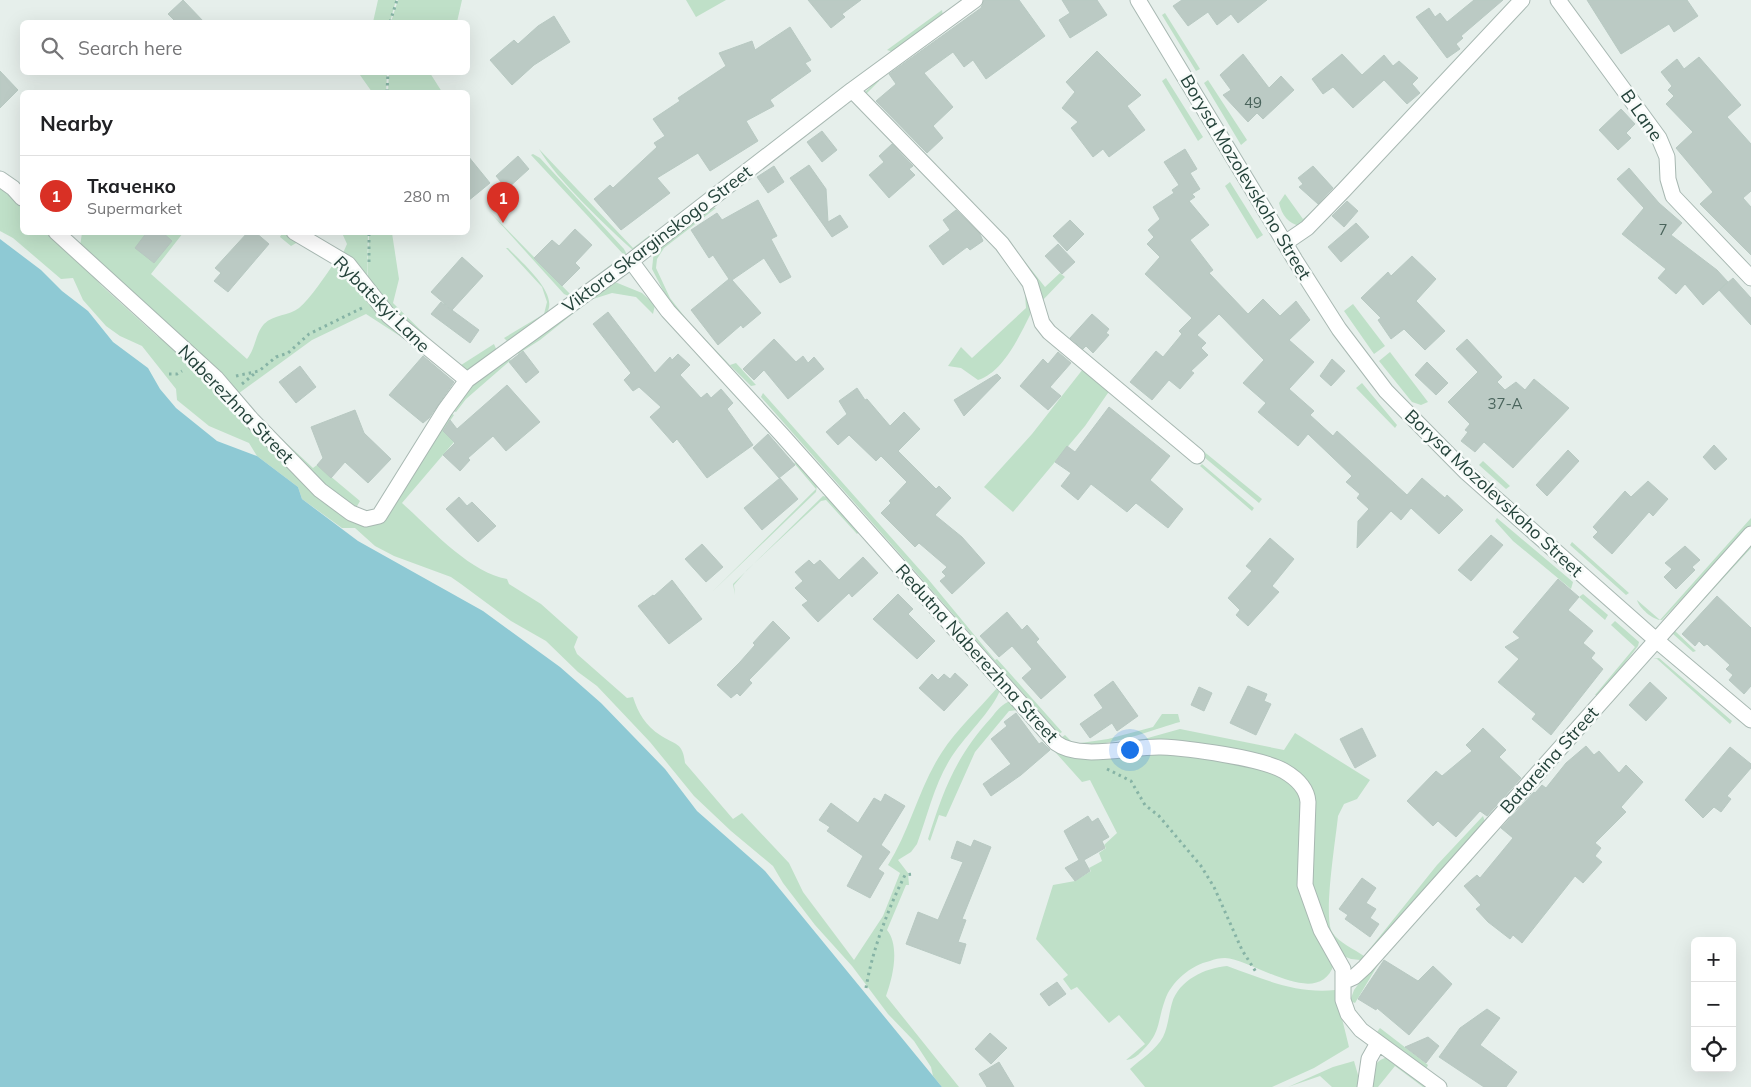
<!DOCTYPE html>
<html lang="en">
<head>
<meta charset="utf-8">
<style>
	body { margin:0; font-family:Mulish,sans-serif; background:#f6f6f6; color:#202124 }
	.controls { position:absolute; right:15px; bottom:15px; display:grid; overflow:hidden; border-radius:8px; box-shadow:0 5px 20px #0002 }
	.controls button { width:45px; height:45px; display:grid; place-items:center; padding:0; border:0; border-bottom:1px solid #e0e0e0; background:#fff; color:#202124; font:25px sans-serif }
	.you { position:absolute; left:1129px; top:749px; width:18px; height:18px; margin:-12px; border:4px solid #fff; border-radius:50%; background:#1a73e8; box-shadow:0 0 0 8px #1a73e833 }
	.badge { display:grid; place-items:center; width:32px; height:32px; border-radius:50%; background:#d93025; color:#fff; font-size:16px; font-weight:700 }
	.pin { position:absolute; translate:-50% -41px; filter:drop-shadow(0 1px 2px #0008) }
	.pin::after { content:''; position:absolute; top:26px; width:18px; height:15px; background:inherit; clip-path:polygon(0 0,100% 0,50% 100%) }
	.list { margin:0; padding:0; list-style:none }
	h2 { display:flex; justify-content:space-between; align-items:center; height:65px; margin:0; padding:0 20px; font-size:21px }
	h2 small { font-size:16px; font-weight:400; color:#757577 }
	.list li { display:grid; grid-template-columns:32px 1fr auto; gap:15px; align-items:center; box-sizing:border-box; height:80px; padding:0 20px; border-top:1px solid #e0e0e0 }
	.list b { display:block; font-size:19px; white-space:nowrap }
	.list p { margin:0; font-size:16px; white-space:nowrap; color:#757577 }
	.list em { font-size:16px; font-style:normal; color:#757577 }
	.icon { flex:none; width:28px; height:28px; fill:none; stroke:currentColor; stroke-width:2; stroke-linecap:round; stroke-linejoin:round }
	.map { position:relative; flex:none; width:1751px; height:1087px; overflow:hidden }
	.search { position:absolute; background:#fff; box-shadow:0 5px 20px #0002; left:20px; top:20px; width:450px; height:55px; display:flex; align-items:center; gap:12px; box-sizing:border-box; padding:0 18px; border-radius:8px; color:#757577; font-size:19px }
	.panel { position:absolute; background:#fff; box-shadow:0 5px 20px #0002; left:20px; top:90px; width:450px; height:145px; border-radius:8px }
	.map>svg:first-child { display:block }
	.green { fill:#bfe0c8 }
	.water { fill:#8ec9d4 }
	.building { fill:#bbcac4; stroke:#b8c9c2 }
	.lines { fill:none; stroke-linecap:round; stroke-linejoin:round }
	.minor-casing { stroke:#a8b8b2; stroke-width:17 }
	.path { stroke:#86b3a5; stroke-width:3; stroke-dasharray:2.5 4; stroke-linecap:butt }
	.minor { stroke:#fff; stroke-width:15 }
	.labels { text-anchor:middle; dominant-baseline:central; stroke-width:5; stroke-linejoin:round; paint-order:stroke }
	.number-label { font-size:15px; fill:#4a645c }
	.street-label { font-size:18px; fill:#24423a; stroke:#f7fbf9 }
</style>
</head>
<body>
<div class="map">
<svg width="1751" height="1087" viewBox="0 0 1751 1087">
	<rect width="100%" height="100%" fill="#e6efeb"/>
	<path class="green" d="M378 0H396L390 22H373Z
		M398 0H462L457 22H391Z
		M686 0H726L696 17Z
		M942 10 943 16 893 52 887 50Z
		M1165 13 1200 69 1196 71 1162 15Z
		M389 72 430 73 442 92H388Z
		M361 73H387L386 92H372L360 75Z
		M1166 78 1203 137 1198 141 1162 81Z
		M878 80 879 81 866 94 1022 258 1045 287 1060 273 1065 277 1041 302 1036 290 864 93Z
		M1208 80 1247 140 1241 145 1204 83Z
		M539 149 633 248 650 235 652 239 635 252C608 228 556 179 539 149Z
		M533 154 540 158 624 249 628 257 571 297 564 294 488 210 571 295 624 255 531 155Z
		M1230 182 1263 235 1257 239 1225 186Z
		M0 185 22 205V232L48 233 73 253 102 286 157 336 203 369 332 505 383 517 397 501 449 412 454 415 443 431 454 442 402 503C429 527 470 573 507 579L509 584 541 604 578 637 574 647 577 654 627 698 633 697C638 713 646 726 660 735 675 745 683 742 685 763L733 819 742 813 789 863 803 892 854 960 883 916 900 873 888 865C910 830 919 787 942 752 957 729 979 709 997 688L971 659 974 657 1001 688C993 711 963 737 949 761 934 786 927 817 917 844L911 852 898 860 908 873 909 885H906L887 930C900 946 893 977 886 996L959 1087H942L933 1076 931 1067 914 1041 888 1014 852 966 815 925 783 883 773 866 731 831 694 796 650 742 597 686 578 672 546 641 511 621 461 584 451 577 394 556 375 546 355 528H342L302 499 298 487 257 456 249 443 209 426 177 400 176 389 142 346 120 336 106 326 83 300 73 278 61 279 13 238 0 231Z
		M1285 194 1303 219 1326 200 1301 226C1288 224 1282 215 1279 203Z
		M712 207 716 208 664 248 657 259 656 268 670 298 691 325 689 326 668 300 652 269 654 250Z
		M82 233H183L151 274 247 359C256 348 255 334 264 324 274 314 289 316 299 308 311 298 325 276 335 262L298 242 291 246 280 237 282 233H290L338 261 458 381 406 340 366 314 312 340 235 396 80 246Z
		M342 233H368L367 283 343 253 347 244Z
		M369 233H392L399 279 393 303 458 367 494 344 497 351 465 374C449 369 375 302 369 286 366 279 369 243 369 233Z
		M506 248H508C521 262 561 295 546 314 537 325 520 334 508 342L504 338 544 314 547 302 542 287Z
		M1024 280 1031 307 1030 315C1019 337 1003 372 978 380L961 368 948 366 961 347 972 358 1026 308Z
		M615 282 642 293 655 305 653 314 636 297 612 293 590 300 540 340 518 354 517 350Z
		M1353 304 1385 346 1374 354 1344 311Z
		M699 333 730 365 736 363 756 385 751 386 698 334Z
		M1390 352 1428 402 1421 405 1412 402 1379 361Z
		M507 358 511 360 466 399 456 412 451 410 470 386Z
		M1083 369 1110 390 1085 426 1013 512 984 487 1032 434Z
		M1362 383 1397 425 1395 428 1356 388Z
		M763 393 928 579 995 660 997 659 1062 732 1059 734 761 397Z
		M1153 410 1262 499 1259 503 1167 426Z
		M282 439 313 468 317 465 360 501 356 508 343 502 278 442Z
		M1483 461 1510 486 1506 489 1479 465Z
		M797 462 817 485 816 492 712 592 816 489 794 463Z
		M1202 464 1254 508 1252 511 1200 466Z
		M823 496 827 497 859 532 857 534 826 500 821 501 747 570 734 585 735 595 733 584Z
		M1497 518 1573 582 1571 589 1513 541 1495 521Z
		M1751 518V525L1662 620C1654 621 1639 608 1637 600L1660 620Z
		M1572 542 1629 593 1626 595 1570 545Z
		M1751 542V548L1675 631 1696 651 1693 652 1672 633Z
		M1583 594 1608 615 1605 620 1579 597Z
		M1615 621 1639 642 1638 646 1600 695H1595L1635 647 1611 625Z
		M1659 658 1732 721 1730 724 1657 659H1653Z
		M1011 701 1018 710 1009 711 975 752 946 817 939 815 930 841 928 839C943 791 956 756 991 718 996 712 1002 703 1011 701Z
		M1162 714H1178L1180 722C1153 729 1082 759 1062 737L1065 735 1074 744 1108 739 1153 727Z
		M1180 729 1284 750 1295 733 1370 780 1357 799 1344 804 1338 816C1336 838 1323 916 1332 932 1339 943 1354 949 1364 956L1437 865 1483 816 1485 822 1365 957 1360 960 1351 959 1341 955 1333 945 1310 878 1303 778 1137 741Z
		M1040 735 1048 741 1177 752 1275 771 1298 791 1303 806 1299 859 1334 964C1319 1011 1253 959 1225 958 1220 958 1214 959 1210 961 1191 965 1171 982 1165 1000 1157 1022 1161 1033 1142 1051 1137 1056 1134 1059 1126 1060L1145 1044 1119 1015 1109 1023 1077 987 1071 990 1063 979 1068 975 1036 939 1053 885 1075 881 1091 871 1089 868 1102 861 1099 853 1106 848 1104 845 1117 833 1090 780 1082 782Z
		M1469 857 1472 860 1382 958 1355 1003 1350 1001 1354 990 1369 970Z
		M1227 966C1263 979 1296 994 1335 990L1349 1047 1314 1068 1272 1087H1145L1130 1069C1141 1059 1156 1050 1163 1037 1168 1027 1169 1013 1172 1003 1179 980 1205 968 1227 966Z
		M1380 1028 1428 1065 1426 1069 1377 1032Z
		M1388 1057 1430 1087H1423L1395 1066 1378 1087H1373C1367 1074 1374 1060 1388 1057Z
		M1354 1061 1360 1082 1359 1087H1332L1320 1076 1288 1087 1333 1067Z"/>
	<path class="water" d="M0 239 41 270 62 291 88 311 113 342 148 368 160 389 176 408 217 441 257 456 298 487 302 499 358 541 483 611 560 667 601 703 665 769 697 811 765 871 942 1087H0Z"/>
	<path class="building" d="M183 0 204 22H176L168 14Z
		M808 0H861L842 14 845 17 831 28Z
		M984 0H1019L1045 36 986 79 973 60 964 67 953 52 924 73 953 107 933 126 943 138 927 153 876 101 896 84 889 74 981 8Z
		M1062 0H1097L1107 15 1070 38 1059 20 1070 13Z
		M1182 0H1267L1238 23 1231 14 1217 25 1208 12 1188 26 1173 6Z
		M1474 0H1503L1461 36 1463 38 1456 44 1460 49 1447 58 1416 17 1429 8 1435 17 1440 13 1447 22Z
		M1587 0H1687L1698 16 1674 32 1669 24 1621 54Z
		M554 16 570 42 534 65 512 85 490 60 514 40 518 44 538 26Z
		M790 27 811 60 805 63 811 71 770 100 774 106 746 121 758 141 710 171 698 153 657 178 670 193 621 230 594 199 610 185 613 188 657 147 654 143 665 136 653 119 680 101 678 98 726 66 719 53 752 41 755 50Z
		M1097 51 1141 95 1127 106 1145 130 1109 157 1103 149 1093 157 1071 128 1078 122 1062 108 1075 92 1066 82Z
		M1243 54 1269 88 1281 76 1294 90 1263 119 1257 113 1248 122 1223 95 1231 90 1220 75Z
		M1342 54 1362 75 1384 55 1393 66 1399 61 1418 78 1412 84 1420 93 1407 104 1384 80 1353 108 1333 87 1323 94 1312 79Z
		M1699 57 1741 105 1727 117 1751 144V191L1743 198 1751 207V255L1700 204 1713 192 1676 148 1693 132 1666 104 1674 96 1668 90 1672 86 1661 72 1677 59 1684 69Z
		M0 71 18 90 0 108Z
		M1621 109 1635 124 1626 133 1631 138 1618 150 1599 130Z
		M822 131 837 150 822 162 807 142Z
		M892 144 913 166 909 169 915 175 889 198 869 175 884 162 879 156Z
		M1185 149 1197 169 1190 173 1200 189 1192 194 1195 197 1189 201 1209 225 1190 240 1213 270 1209 273 1248 314 1263 299 1280 316 1296 301 1310 320 1289 340 1314 362 1289 389 1314 411 1310 415 1333 436 1337 431 1407 495 1422 478 1445 498 1447 495 1463 510 1439 534 1411 508 1401 520 1391 511 1357 548 1358 521 1369 509 1357 498 1360 494 1346 482 1352 476 1308 434 1298 446 1258 412 1266 403 1243 383 1264 360 1219 314 1197 335 1206 343 1201 348 1208 355 1191 371 1194 373 1180 389 1169 380 1152 400 1130 382 1156 351 1163 357 1182 334 1179 331 1192 318 1145 274 1160 257 1147 244 1154 237 1148 230 1160 219 1153 207 1174 193 1172 190 1179 185 1164 162Z
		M468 156 490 183 468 201Z
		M518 156 529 169 507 189 496 176Z
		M809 165 826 189 828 222 840 215 848 227 832 237 790 178Z
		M774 166 784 182 768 193 757 177Z
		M1313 166 1333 188 1318 204 1299 187 1303 184 1298 178Z
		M1629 168 1659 203 1682 223 1671 235 1717 270 1728 282 1703 305 1685 284 1676 294 1658 278 1666 269 1622 234 1644 208 1617 179Z
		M758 200 777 236 771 239 791 277 780 283 764 258 732 280 761 313 743 328 741 325 718 345 691 310 729 279 713 255 709 258 691 230 717 213 722 220Z
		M1347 201 1358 211 1344 227 1332 216Z
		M956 210 980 234 983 241 970 250 967 247 943 265 929 246 950 230 943 220Z
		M1070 220 1084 234 1067 251 1053 236Z
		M1356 223 1369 237 1341 262 1328 247Z
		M575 229 592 245 575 263 580 268 562 286 534 258 552 240 559 246Z
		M147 232H162L172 241 154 263 135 248Z
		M248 232H255L269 244 228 292 214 281 221 273 215 268Z
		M1058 244 1075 262 1062 274 1045 256Z
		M1412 256 1436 279 1416 301 1445 331 1425 350 1404 329 1391 339 1378 320 1381 318 1361 298 1388 272 1391 276Z
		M462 257 483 276 452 310 431 292Z
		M1733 278 1751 298V325L1719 290Z
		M441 302 479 330 470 343 431 314Z
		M608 312 655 373 670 357 672 360 678 354 690 365 680 375 701 398 707 393 711 398 721 389 733 403 727 409 753 445 707 478 677 439 673 443 650 417 661 407 639 387 633 391 624 380 631 373 593 324Z
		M1092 314 1109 329 1106 333 1109 335 1093 353 1086 346 1083 349 1070 338Z
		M774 339 796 362 803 356 808 363 814 357 824 369 788 399 764 370 754 380 743 369Z
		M1467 339 1502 377 1497 382 1505 390 1516 382 1525 390 1534 379 1569 408 1513 468 1484 442 1475 452 1461 441 1468 432 1465 430 1470 424 1448 402 1478 372 1456 349Z
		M523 351 539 372 526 383 509 362Z
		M1058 352 1071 363 1050 387 1061 396 1048 410 1020 386 1043 359 1048 364Z
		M423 356 454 382 429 418 423 423 389 395Z
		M1332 359 1345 371 1331 386 1320 376Z
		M1427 362 1448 383 1436 395 1415 375Z
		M300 366 316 387 296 403 279 382Z
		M997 374 1001 378 964 416 954 400Z
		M507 385 540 422 506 451 493 436 468 458 470 460 460 471 443 455 455 443 443 431 450 420 457 429Z
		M857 388 865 400 867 399 890 426 904 412 920 429 898 451 936 489 939 486 951 498 935 515 962 537 985 563 952 594 940 581 946 576 942 572 947 567 919 543 915 547 881 513 891 503 889 501 907 482 881 456 876 461 849 435 838 445 826 432 847 414 839 401Z
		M1109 407 1170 456 1150 480 1183 509 1168 528 1136 503 1127 512 1091 484 1078 500 1061 486 1071 473 1055 462 1067 446 1075 452Z
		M355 410 364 433 391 459 368 483 345 462 331 478 317 465 323 458 311 427Z
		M768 434 795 465 779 478 753 448Z
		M1714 445 1727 459 1715 470 1703 457Z
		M1568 450 1579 461 1547 496 1536 485Z
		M780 478 798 499 762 530 744 508Z
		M1648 481 1668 499 1653 516 1649 512 1612 554 1593 537 1598 532 1593 527 1625 491 1631 497Z
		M459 497 467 506 472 502 496 526 478 542 446 509Z
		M1491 535 1503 545 1471 581 1458 570Z
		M1270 538 1294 559 1272 586 1279 592 1248 626 1236 615 1240 610 1228 598 1252 571 1246 566Z
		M702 544 723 567 706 582 685 559Z
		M1685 546 1700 560 1692 567 1695 570 1676 589 1664 577 1672 569 1665 563Z
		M863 557 878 573 852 597 849 593 818 622 802 605 808 601 795 588 803 581 795 572 809 560 814 565 820 560 839 580Z
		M1558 579 1579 597 1568 610 1593 631 1583 643 1595 653 1591 658 1603 669 1551 735 1532 719 1536 714 1498 682 1519 659 1505 647 1520 638 1513 632Z
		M672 580 702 619 669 644 638 606 653 595 654 596Z
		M898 594 913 609 908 614 935 641 917 659 873 619Z
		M1717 596 1751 628V686L1744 694 1729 680 1733 675 1726 669 1730 665 1707 644 1704 646 1699 641 1695 646 1682 634Z
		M1007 612 1022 630 1027 625 1039 639 1036 642 1066 677 1041 699 1022 678 1032 669 1012 646 999 657 980 636Z
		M773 621 790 638 749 680 752 683 740 696 737 693 731 698 717 685 740 662 755 645 753 643Z
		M955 673 968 685 944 711 919 688 932 674 938 680 944 674 950 679Z
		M1113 681 1138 716 1117 731 1112 723 1090 738 1080 724 1103 708 1094 695Z
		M1650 682 1667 698 1646 721 1629 705Z
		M1248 686 1267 694 1264 701 1271 704 1256 735 1230 723Z
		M1199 687 1212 693 1204 711 1191 705Z
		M1016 713 1039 744 1042 742 1050 750 1021 775 991 796 983 784 1011 764 991 739 1007 726 1004 722Z
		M1362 728 1376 756 1355 768 1340 739Z
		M1483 728 1506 750 1499 757 1521 778 1487 816 1480 811 1456 837 1438 821 1433 826 1407 801 1436 771 1442 776 1472 751 1466 745Z
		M1586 746 1594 755 1599 751 1619 773 1626 765 1643 782 1621 807 1626 812 1595 843 1601 848 1595 856 1602 862 1583 883 1575 876 1522 943 1513 935 1510 939 1488 922 1476 909 1481 905 1464 886 1477 875 1480 878 1513 838 1501 828 1534 792 1535 793 1542 785 1546 788 1566 763Z
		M1730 747 1751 764V768L1727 796 1731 799 1721 812 1714 807 1703 818 1685 800Z
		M885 794 905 806 881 845 890 852 878 869 884 873 870 898 847 886 863 856 827 831 830 827 819 820 831 803 858 823 874 798 881 802Z
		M1088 816 1092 822 1098 818 1109 837 1102 841 1105 848 1084 860 1090 871 1075 881 1065 868 1079 860 1064 831Z
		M974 840 991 847 962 919 966 920 958 942 966 944 960 964 906 944 918 912 938 920 963 862 951 858 957 841 971 847Z
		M1362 878 1376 888 1366 903 1376 909 1370 918 1379 924 1370 937 1345 919 1348 915 1339 909Z
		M1384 960 1418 981 1433 966 1452 984 1409 1035 1377 1008 1376 1010 1358 999Z
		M1057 982 1066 994 1049 1006 1040 994Z
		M1487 1009 1500 1018 1480 1045 1517 1072 1506 1087H1484L1439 1057 1460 1028Z
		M990 1033 1007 1048 991 1064 975 1049Z
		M1428 1037 1439 1046 1426 1063 1405 1047Z
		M999 1062 1014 1087H987L979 1074Z"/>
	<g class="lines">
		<g class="minor-casing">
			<path id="minor" d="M1138 0 1295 260 1339 329 1386 391 1467 473 1656 640 1751 720
				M1558 0 1659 138 1667 157 1668 179 1673 196 1751 278
				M852 90 1002 244 1030 283 1042 323 1049 332 1197 456
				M0 179 13 188 22 198
				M56 232 216 378 252 420 320 490 351 513 366 519 379 516 445 410 467 380 631 261 852 90 975 0
				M294 232 348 264 389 316 467 380
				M1285 243 1307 228 1344 190 1522 0
				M631 261 668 311 782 435 1056 743C1080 761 1131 746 1161 747 1187 748 1262 758 1284 771 1296 778 1307 788 1308 802L1305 885 1321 930 1343 969V1000L1348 1014 1361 1030 1439 1087
				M1343 982 1354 977 1365 967 1751 534
				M1365 1087 1369 1059 1378 1043"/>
		</g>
		<path class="path" d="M390 22 397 0
			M387 92 388 72
			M369 262V232
			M169 374H177L182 371
			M236 376 259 371 276 357 288 353 309 334 362 308
			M242 384 254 374
			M1107 769 1131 781 1145 805 1159 816 1201 866 1214 887 1242 950 1256 972
			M866 988C872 951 888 909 905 875L913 874"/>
		<use href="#minor" class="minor"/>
	</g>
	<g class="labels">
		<g class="number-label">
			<text x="1253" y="102">49</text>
			<text x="1663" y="229">7</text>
			<text x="1505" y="403">37-А</text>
		</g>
		<g class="street-label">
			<text transform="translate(1642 115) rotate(55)">B Lane</text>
			<text transform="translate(1246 177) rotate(59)">Borysa Mozolevskoho Street</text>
			<text transform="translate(657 239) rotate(-37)">Viktora Skarginskogo Street</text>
			<text transform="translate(382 304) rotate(45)">Rybatskyi Lane</text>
			<text transform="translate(236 404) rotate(46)">Naberezhna Street</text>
			<text transform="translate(1494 493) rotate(43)">Borysa Mozolevskoho Street</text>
			<text transform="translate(977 653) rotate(48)">Redutna Naberezhna Street</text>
			<text transform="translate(1549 760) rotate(-48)">Batareina Street</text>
		</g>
	</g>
</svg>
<div class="controls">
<button>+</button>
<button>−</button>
<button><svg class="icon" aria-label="locate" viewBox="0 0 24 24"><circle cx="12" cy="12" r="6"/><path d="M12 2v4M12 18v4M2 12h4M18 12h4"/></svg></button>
</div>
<div class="you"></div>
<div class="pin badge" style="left:503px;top:223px">1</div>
<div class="search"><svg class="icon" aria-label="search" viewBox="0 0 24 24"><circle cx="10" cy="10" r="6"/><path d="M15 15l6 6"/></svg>Search here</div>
<section class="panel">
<h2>Nearby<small></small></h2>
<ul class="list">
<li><span class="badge">1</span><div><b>Ткаченко</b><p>Supermarket</p></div><em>280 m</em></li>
</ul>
</section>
</div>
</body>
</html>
